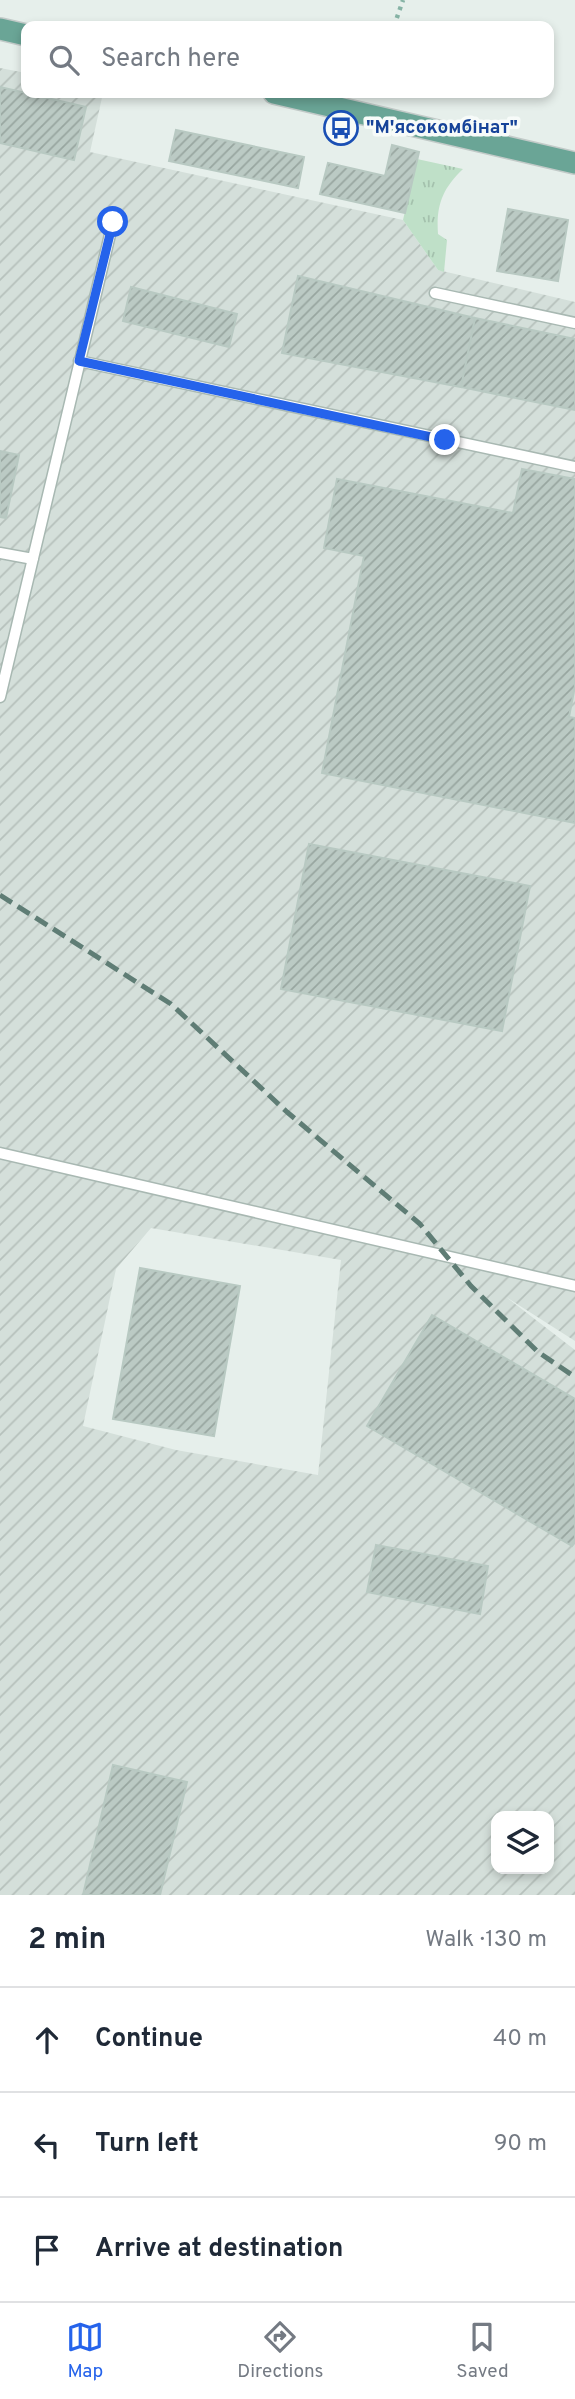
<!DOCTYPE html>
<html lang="en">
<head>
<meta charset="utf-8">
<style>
	body { margin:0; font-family:Overpass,sans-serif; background:#f6f6f7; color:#1f2937 }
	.controls { position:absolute; right:21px; bottom:21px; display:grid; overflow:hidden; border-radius:14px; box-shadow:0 4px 10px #0003 }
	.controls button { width:63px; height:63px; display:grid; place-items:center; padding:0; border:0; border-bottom:2px solid #e0e1e3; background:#fff; color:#1f2937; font:35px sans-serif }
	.stop { position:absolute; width:21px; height:21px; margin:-16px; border:5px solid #2563eb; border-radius:50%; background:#fff }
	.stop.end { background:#2563eb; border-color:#fff; box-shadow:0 2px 7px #0008 }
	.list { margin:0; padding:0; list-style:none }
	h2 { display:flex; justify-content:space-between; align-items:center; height:91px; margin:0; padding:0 28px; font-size:30px }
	h2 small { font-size:23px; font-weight:400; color:#747a83 }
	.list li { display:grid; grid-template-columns:46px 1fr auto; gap:21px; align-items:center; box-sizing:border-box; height:105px; padding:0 28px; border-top:2px solid #e0e1e3 }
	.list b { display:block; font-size:26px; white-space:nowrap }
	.list em { font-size:23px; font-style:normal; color:#747a83 }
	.icon { flex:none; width:38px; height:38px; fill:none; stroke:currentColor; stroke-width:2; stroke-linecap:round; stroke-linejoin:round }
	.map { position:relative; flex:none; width:575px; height:1895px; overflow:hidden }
	.search { position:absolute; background:#fff; box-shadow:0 4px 10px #0003; left:21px; right:21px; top:21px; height:77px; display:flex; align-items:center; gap:18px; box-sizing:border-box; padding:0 24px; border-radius:14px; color:#747a83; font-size:26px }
	.sheet { height:406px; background:#fff }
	nav { display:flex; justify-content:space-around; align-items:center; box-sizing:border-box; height:98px; border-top:2px solid #e0e1e3; background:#fff; font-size:19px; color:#747a83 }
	nav a { display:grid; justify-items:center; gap:4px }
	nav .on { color:#2563eb }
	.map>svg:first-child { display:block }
	.industrial { fill:url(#industrial-furrows); fill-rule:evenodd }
	.grass { fill:url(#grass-tufts) }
	.building { fill:url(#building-hatch); stroke:#b8c9c2; stroke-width:2 }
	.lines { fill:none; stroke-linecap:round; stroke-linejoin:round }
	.lane-casing { stroke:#a8b8b2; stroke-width:13 }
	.primary-casing { stroke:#c2cac8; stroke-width:24 }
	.path { stroke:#86b3a5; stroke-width:4.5; stroke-dasharray:3.5 5; stroke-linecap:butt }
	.lane { stroke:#fff; stroke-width:10 }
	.primary { stroke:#6aa596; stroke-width:21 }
	.rail { stroke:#5f7d75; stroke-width:5; stroke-dasharray:14 7; stroke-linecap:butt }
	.route { stroke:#2563eb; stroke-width:9 }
	.labels { text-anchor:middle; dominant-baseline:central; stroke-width:7; stroke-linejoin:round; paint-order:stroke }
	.transit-label { font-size:19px; font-weight:bold; fill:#164399; stroke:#f7fbf9; text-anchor:start }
</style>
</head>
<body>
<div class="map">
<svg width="575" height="1895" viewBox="0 0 575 1895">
	<defs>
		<pattern id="industrial-furrows" width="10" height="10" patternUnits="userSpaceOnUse" patternTransform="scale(1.75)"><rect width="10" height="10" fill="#d4dfda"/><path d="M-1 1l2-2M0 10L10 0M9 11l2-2" fill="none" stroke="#b6c1bc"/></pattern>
		<pattern id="grass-tufts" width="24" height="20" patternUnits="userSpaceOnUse" patternTransform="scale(1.75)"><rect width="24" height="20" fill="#bfe0c8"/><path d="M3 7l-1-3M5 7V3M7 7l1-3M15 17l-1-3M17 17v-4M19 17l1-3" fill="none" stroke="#a4c1ad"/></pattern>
		<pattern id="building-hatch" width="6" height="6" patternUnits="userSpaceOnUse" patternTransform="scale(1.75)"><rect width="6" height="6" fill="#bbcac4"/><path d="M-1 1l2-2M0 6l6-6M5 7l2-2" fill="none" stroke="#98a6a0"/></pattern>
	</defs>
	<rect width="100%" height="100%" fill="#e6efeb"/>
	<path class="industrial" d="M0 68 26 73V93H103L90 152 403 220 438 270 575 302V1341L506 1297 575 1350V1895H0ZM151 1228 341 1260 318 1475 176 1450 83 1426 116 1269ZM496 1816H549V1869H496Z"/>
	<path class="grass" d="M417 159 463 169C442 189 436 206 438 234L447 240 444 272 438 270 403 220Z"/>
	<path class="building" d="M0 87 86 107 74 160 0 143Z
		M176 130 304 157 298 188 169 161Z
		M392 145 419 152 405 213 320 194 328 163 385 176Z
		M508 209 568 220 558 281 497 271Z
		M298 276 475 318 461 387 282 353Z
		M131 287 237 314 229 347 123 321Z
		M475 318 575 339V410L461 387Z
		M0 451 19 455 6 518 0 517Z
		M522 469 575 479V686L569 717 575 718V823L322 773 364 556 324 548 337 479 513 513Z
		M309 844 530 886 502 1031 281 989Z
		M140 1268 240 1286 214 1436 113 1419Z
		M432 1315 575 1399V1541L572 1546 367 1426Z
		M376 1545 488 1566 480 1614 367 1592Z
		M113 1765 187 1782 160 1895H83Z"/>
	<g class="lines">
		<g class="lane-casing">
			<path id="lane" d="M435 293 575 323
				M79 361 575 467
				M0 553 33 559
				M0 697 113 222
				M0 1153 575 1286"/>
		</g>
		<g class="primary-casing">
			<path id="primary" d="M0 29 26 35
				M274 93 575 163"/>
		</g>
		<path class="path" d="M394 26 403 0"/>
		<use href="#lane" class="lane"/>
		<use href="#primary" class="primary"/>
		<path class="rail" d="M0 895 171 1004 287 1112 420 1224 471 1286 538 1352 575 1377"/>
	</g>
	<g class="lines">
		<path class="route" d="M113 222 79 361 445 440"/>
	</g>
	<defs>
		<g id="bus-ring" transform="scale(1.75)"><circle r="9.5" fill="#f7fbf9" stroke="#1a4fb4" stroke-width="1.5"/><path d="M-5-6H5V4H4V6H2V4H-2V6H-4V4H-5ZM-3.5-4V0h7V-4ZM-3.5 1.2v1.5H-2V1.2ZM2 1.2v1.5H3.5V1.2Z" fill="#1a4fb4"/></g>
	</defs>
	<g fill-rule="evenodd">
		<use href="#bus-ring" x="341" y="128"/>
	</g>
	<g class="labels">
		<g class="transit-label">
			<text x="366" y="128">"М'ясокомбінат"</text>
		</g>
	</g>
</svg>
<div class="controls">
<button><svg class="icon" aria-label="layers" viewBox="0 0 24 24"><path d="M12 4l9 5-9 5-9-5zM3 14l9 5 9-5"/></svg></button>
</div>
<div class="stop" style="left:113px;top:222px"></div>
<div class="stop end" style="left:445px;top:440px"></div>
<div class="search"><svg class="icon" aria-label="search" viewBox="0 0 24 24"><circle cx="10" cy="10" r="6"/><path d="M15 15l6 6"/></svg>Search here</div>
</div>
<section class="sheet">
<h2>2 min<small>Walk · 130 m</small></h2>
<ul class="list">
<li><svg class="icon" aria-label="ahead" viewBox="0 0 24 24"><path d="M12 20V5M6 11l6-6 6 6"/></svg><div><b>Continue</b></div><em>40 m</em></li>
<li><svg class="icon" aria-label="left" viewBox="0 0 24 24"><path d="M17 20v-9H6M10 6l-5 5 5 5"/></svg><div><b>Turn left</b></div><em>90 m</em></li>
<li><svg class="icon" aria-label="arrive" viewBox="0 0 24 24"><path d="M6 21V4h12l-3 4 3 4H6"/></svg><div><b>Arrive at destination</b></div></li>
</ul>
</section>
<nav>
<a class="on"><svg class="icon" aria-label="map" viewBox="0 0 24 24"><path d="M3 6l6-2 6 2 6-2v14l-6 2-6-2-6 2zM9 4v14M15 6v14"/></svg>Map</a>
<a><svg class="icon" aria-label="directions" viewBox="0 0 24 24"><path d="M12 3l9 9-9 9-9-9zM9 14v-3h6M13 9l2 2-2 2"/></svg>Directions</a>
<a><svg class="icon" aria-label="saved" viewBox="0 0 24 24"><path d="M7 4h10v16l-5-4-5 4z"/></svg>Saved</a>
</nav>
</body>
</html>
